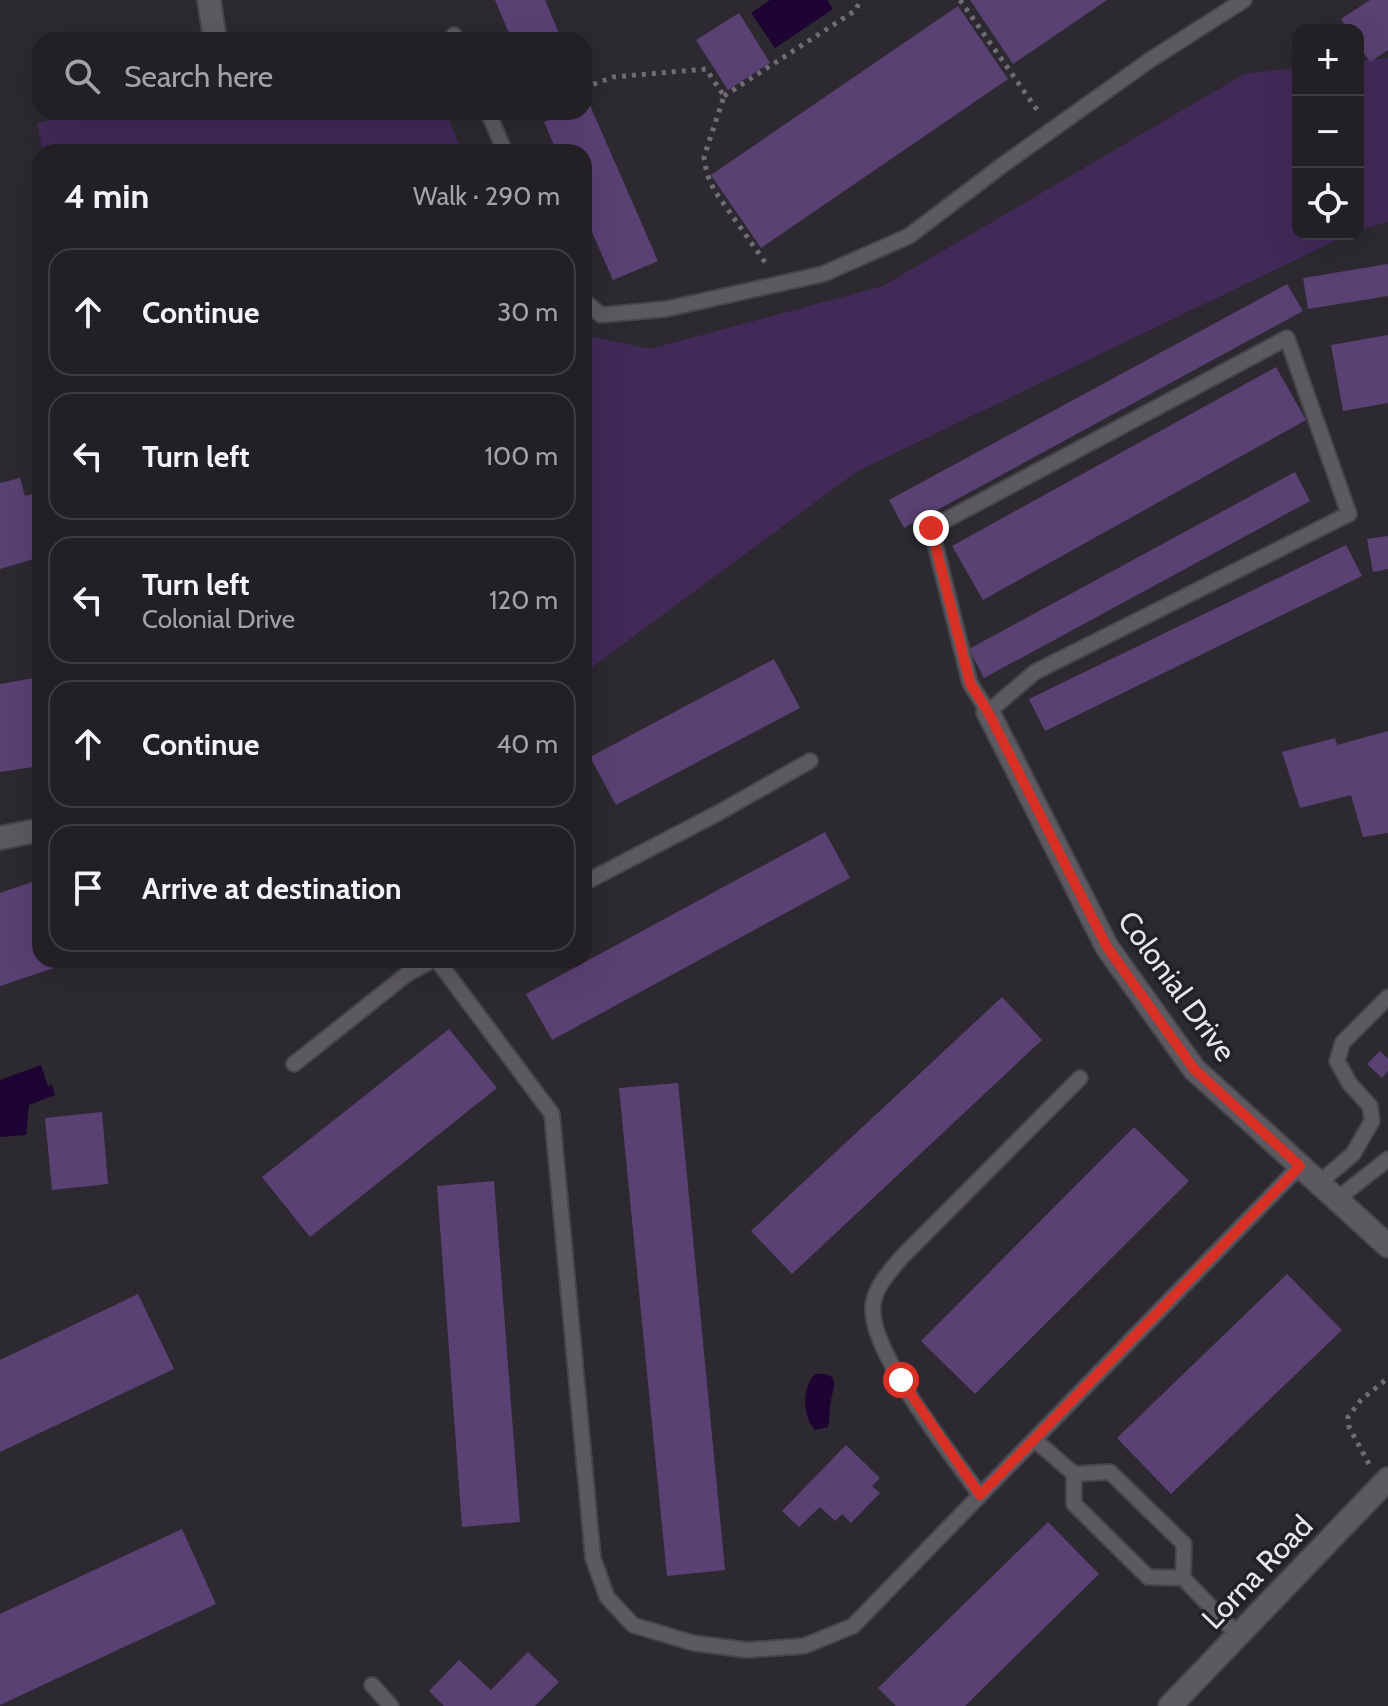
<!DOCTYPE html>
<html lang="en">
<head>
<meta charset="utf-8">
<style>
	body { margin:0; font-family:Cabin,sans-serif; background:#2a272d; color:#f1f3f6 }
	.controls { position:absolute; right:24px; top:24px; display:grid; overflow:hidden; border-radius:16px; box-shadow:0 8px 32px #0002 }
	.controls button { width:72px; height:72px; display:grid; place-items:center; padding:0; border:0; border-bottom:2px solid #3f3d42; background:#221f25; color:#f1f3f6; font:40px sans-serif }
	.stop { position:absolute; width:24px; height:24px; margin:-18px; border:6px solid #d93025; border-radius:50%; background:#fff }
	.stop.end { background:#d93025; border-color:#fff; box-shadow:0 2px 8px #0008 }
	.list { margin:0; padding:0; list-style:none }
	h2 { display:flex; justify-content:space-between; align-items:center; height:104px; margin:0; padding:0 32px; font-size:34px }
	h2 small { font-size:26px; font-weight:400; color:#a2a2a7 }
	.list li { display:grid; grid-template-columns:52px 1fr auto; gap:24px; align-items:center; box-sizing:border-box; height:128px; margin:0 16px 16px; padding:0 16px; border:2px solid #3f3d42; border-radius:24px }
	.list b { display:block; font-size:30px; white-space:nowrap }
	.list p { margin:0; font-size:26px; white-space:nowrap; color:#a2a2a7 }
	.list em { font-size:26px; font-style:normal; color:#a2a2a7 }
	.icon { flex:none; width:44px; height:44px; fill:none; stroke:currentColor; stroke-width:2; stroke-linecap:round; stroke-linejoin:round }
	.map { position:relative; flex:none; width:1388px; height:1706px; overflow:hidden }
	.search { position:absolute; background:#221f25; box-shadow:0 8px 32px #0002; left:32px; top:32px; width:560px; height:88px; display:flex; align-items:center; gap:20px; box-sizing:border-box; padding:0 28px; border-radius:24px; color:#a2a2a7; font-size:30px }
	.panel { position:absolute; background:#221f25; box-shadow:0 8px 32px #0002; left:32px; top:144px; width:560px; height:824px; border-radius:24px }
	.map>svg:first-child { display:block }
	.green { fill:#412a58 }
	.water { fill:#1e0433 }
	.building { fill:#5a4174 }
	.lines { fill:none; stroke-linecap:round; stroke-linejoin:round }
	.service-casing { stroke:#48454a; stroke-width:18 }
	.minor-casing { stroke:#48454a; stroke-width:26 }
	.tertiary-casing { stroke:#48454a; stroke-width:26 }
	.path { stroke:#6f6c72; stroke-width:5; stroke-dasharray:4 6; stroke-linecap:butt }
	.service { stroke:#5c5961; stroke-width:14 }
	.minor { stroke:#5c5961; stroke-width:22 }
	.tertiary { stroke:#5c5961; stroke-width:22 }
	.route { stroke:#d93025; stroke-width:10 }
	.labels { text-anchor:middle; dominant-baseline:central; stroke-width:7; stroke-linejoin:round; paint-order:stroke }
	.street-label { font-size:30px; fill:#e8e6ea; stroke:#232027 }
</style>
</head>
<body>
<div class="map">
<svg width="1388" height="1706" viewBox="0 0 1388 1706">
	<rect width="100%" height="100%" fill="#2d2931"/>
	<path class="green" d="M1388 58V222L1358 230V61Z
		M1298 68V234H1349L856 472 584 673V335L650 349 883 286 1244 74Z
		M84 112H446L462 152H43L37 123Z"/>
	<path class="water" d="M770 0H827L833 9 775 48 751 13Z
		M41 1065 48 1086 52 1085 55 1095 29 1105 26 1135 0 1137V1080Z
		M815 1374C845 1372 831 1391 830 1407 829 1414 830 1419 828 1427L815 1430C802 1417 802 1387 815 1374Z"/>
	<path class="building" d="M495 0H545L562 40H512Z
		M970 0H1107L1013 64Z
		M1370 0H1388V50L1370 62 1358 45V30H1348L1341 19Z
		M958 6 1008 79 761 248 711 175Z
		M739 13 770 63 728 90 696 40Z
		M589 103 658 261 613 280 584 214V152H557L544 122 568 112H584V105Z
		M1388 264V296L1308 309 1303 278Z
		M1287 284 1303 311 904 528 889 500Z
		M1388 335V403L1343 411 1331 345Z
		M1276 367 1306 420 983 600 952 546Z
		M1295 472 1310 501 984 678 969 649Z
		M20 478 25 496 40 492V557L0 569V483Z
		M1388 536V569L1373 572 1367 539Z
		M1346 545 1362 576 1045 731 1029 699Z
		M774 659 800 708 616 805 590 757Z
		M40 677V766L0 772V684Z
		M1388 731V833L1363 837 1351 795 1300 808 1282 752 1335 738 1337 745Z
		M825 832 850 878 552 1040 526 994Z
		M38 880 40 960H65L66 964 0 986V893Z
		M1002 997 1042 1040 792 1274 751 1231Z
		M449 1029 497 1088 310 1237 262 1177Z
		M1380 1051 1388 1059V1071L1382 1078 1367 1064Z
		M678 1083 725 1570 667 1576 619 1088Z
		M102 1112 108 1184 52 1190 45 1118Z
		M1134 1127 1189 1181 975 1394 921 1341Z
		M494 1181 520 1522 462 1527 437 1186Z
		M1287 1274 1342 1330 1171 1494 1117 1438Z
		M138 1294 174 1369 0 1452V1360Z
		M846 1445 880 1478 872 1486 880 1493 851 1523 842 1514 835 1521 820 1507 799 1527 782 1511Z
		M1048 1522 1099 1574 965 1706H896L878 1688Z
		M182 1529 216 1604 0 1705V1614Z
		M528 1652 559 1682 535 1706H444L429 1691 459 1660 491 1690Z"/>
	<g class="lines">
		<g class="service-casing">
			<path id="service" d="M454 35 457 40
				M488 112 505 152
				M584 301 601 315 666 309 823 274 909 236 1004 164 1150 60 1244 0
				M1287 338 1349 514 1035 672 988 712 970 683 931 528Z
				M584 883 718 813 810 761
				M437 960 552 1114 593 1558 607 1597 633 1625 693 1643 747 1650 804 1646 853 1626 1300 1166
				M294 1064 407 974 433 960
				M1319 1183 1353 1154 1372 1121 1370 1106 1350 1084 1337 1061 1343 1042 1388 997
				M1337 1199 1388 1159
				M1035 1440 1074 1474 1110 1472 1184 1544 1183 1578
				M1074 1474V1504L1148 1577 1183 1578 1238 1635
				M980 1495C952 1455 876 1360 873 1313 871 1291 887 1275 900 1259L1080 1078
				M372 1685 391 1706"/>
		</g>
		<g class="minor-casing">
			<path id="minor" d="M209 0 214 33
				M988 712 1107 947 1194 1069 1388 1246
				M0 838 40 830"/>
		</g>
		<g class="tertiary-casing">
			<path id="tertiary" d="M1170 1706 1388 1479"/>
		</g>
		<path class="path" d="M960 0 1040 114
			M584 88 613 77 706 69 724 96 704 157 707 174 714 190 767 265
			M724 96 856 10 860 0
			M1369 1464 1349 1427 1348 1417 1361 1400 1388 1378"/>
		<use href="#service" class="service"/>
		<use href="#minor" class="minor"/>
		<use href="#tertiary" class="tertiary"/>
	</g>
	<g class="lines">
		<path class="route" d="M901 1380 980 1495 1300 1166 1194 1069 1107 947 988 712 970 683 931 528"/>
	</g>
	<g class="labels">
		<g class="street-label">
			<text transform="translate(1177 986) rotate(54)">Colonial Drive</text>
			<text transform="translate(1257 1572) rotate(-46)">Lorna Road</text>
		</g>
	</g>
</svg>
<div class="controls">
<button>+</button>
<button>−</button>
<button><svg class="icon" aria-label="locate" viewBox="0 0 24 24"><circle cx="12" cy="12" r="6"/><path d="M12 2v4M12 18v4M2 12h4M18 12h4"/></svg></button>
</div>
<div class="stop" style="left:901px;top:1380px"></div>
<div class="stop end" style="left:931px;top:528px"></div>
<div class="search"><svg class="icon" aria-label="search" viewBox="0 0 24 24"><circle cx="10" cy="10" r="6"/><path d="M15 15l6 6"/></svg>Search here</div>
<section class="panel">
<h2>4 min<small>Walk · 290 m</small></h2>
<ul class="list">
<li><svg class="icon" aria-label="ahead" viewBox="0 0 24 24"><path d="M12 20V5M6 11l6-6 6 6"/></svg><div><b>Continue</b></div><em>30 m</em></li>
<li><svg class="icon" aria-label="left" viewBox="0 0 24 24"><path d="M17 20v-9H6M10 6l-5 5 5 5"/></svg><div><b>Turn left</b></div><em>100 m</em></li>
<li><svg class="icon" aria-label="left" viewBox="0 0 24 24"><path d="M17 20v-9H6M10 6l-5 5 5 5"/></svg><div><b>Turn left</b><p>Colonial Drive</p></div><em>120 m</em></li>
<li><svg class="icon" aria-label="ahead" viewBox="0 0 24 24"><path d="M12 20V5M6 11l6-6 6 6"/></svg><div><b>Continue</b></div><em>40 m</em></li>
<li><svg class="icon" aria-label="arrive" viewBox="0 0 24 24"><path d="M6 21V4h12l-3 4 3 4H6"/></svg><div><b>Arrive at destination</b></div></li>
</ul>
</section>
</div>
</body>
</html>
